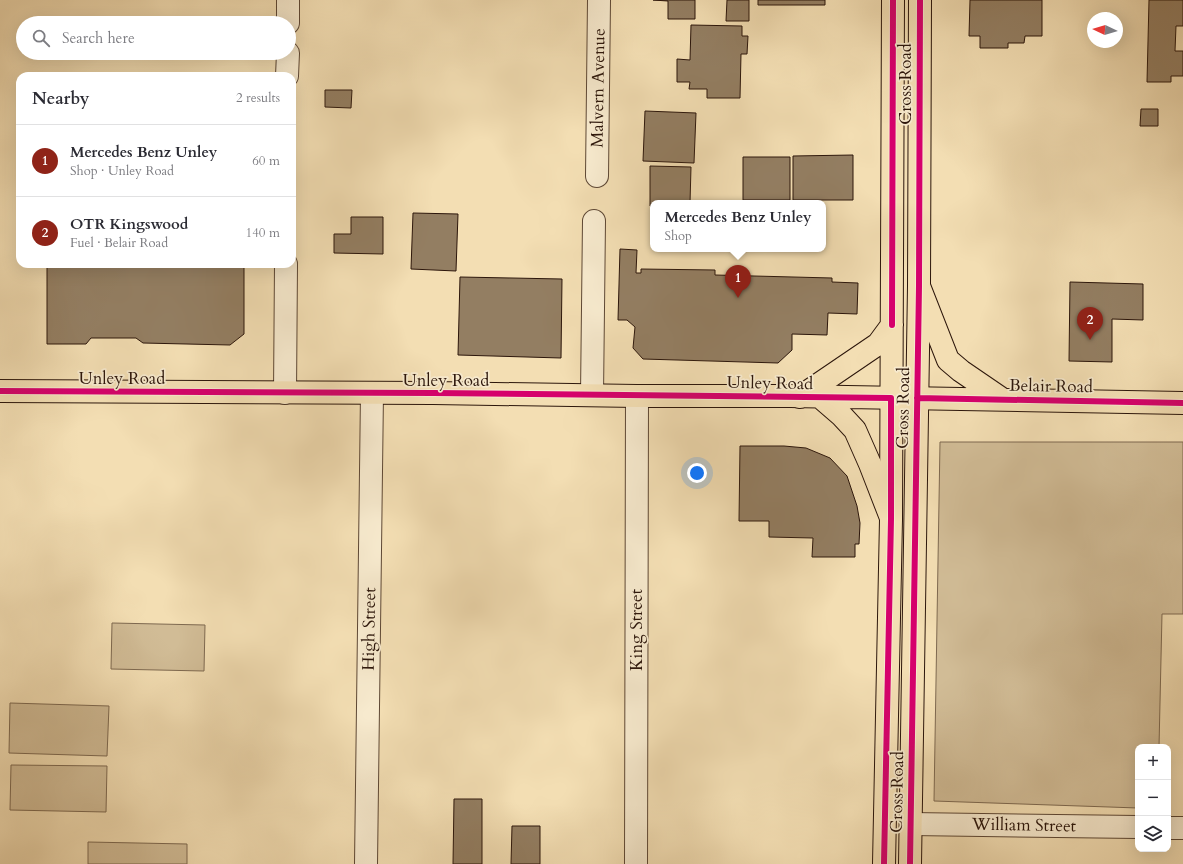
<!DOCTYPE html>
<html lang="en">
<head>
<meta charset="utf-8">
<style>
	body { margin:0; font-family:Cardo,serif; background:#f7f7f7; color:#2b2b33 }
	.controls { position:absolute; right:12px; bottom:12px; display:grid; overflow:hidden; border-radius:8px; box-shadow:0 4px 16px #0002 }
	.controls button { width:36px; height:36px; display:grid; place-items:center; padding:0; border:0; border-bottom:1px solid #e1e1e2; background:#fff; color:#2b2b33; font:20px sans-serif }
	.compass { position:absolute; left:1087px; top:12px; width:36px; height:36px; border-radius:50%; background:#fff; box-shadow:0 4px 16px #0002; rotate:274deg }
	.you { position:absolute; left:697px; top:473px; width:14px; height:14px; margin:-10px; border:3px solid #fff; border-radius:50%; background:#1a73e8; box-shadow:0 0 0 6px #1a73e833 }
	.badge { display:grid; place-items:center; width:26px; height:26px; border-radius:50%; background:#8f2418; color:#fff; font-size:13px; font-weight:700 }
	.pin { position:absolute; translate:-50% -33px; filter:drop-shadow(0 1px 2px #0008) }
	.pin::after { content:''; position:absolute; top:21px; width:14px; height:12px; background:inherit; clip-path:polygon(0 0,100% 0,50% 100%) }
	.popup { position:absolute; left:650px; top:200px; width:176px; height:52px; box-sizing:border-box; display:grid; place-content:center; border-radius:8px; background:#fff; filter:drop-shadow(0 1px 3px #0005); font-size:13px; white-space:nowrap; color:#7c7c81 }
	.popup b { font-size:15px; color:#2b2b33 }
	.popup::after { content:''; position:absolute; left:50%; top:100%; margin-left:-8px; border:8px solid transparent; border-top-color:#fff }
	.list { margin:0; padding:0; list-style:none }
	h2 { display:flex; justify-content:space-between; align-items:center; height:52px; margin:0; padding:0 16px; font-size:17px }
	h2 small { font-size:13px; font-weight:400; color:#7c7c81 }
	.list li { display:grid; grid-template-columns:26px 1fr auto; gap:12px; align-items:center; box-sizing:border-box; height:72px; padding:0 16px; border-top:1px solid #e1e1e2 }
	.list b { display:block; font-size:15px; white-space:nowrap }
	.list p { margin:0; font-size:13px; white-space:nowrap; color:#7c7c81 }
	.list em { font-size:13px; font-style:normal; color:#7c7c81 }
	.icon { flex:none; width:22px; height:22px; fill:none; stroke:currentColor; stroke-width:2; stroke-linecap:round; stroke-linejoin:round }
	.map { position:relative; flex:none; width:1183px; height:864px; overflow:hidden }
	.search { position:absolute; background:#fff; box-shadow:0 4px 16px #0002; left:16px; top:16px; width:280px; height:44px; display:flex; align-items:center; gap:10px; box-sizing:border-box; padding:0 14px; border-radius:22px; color:#7c7c81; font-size:15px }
	.panel { position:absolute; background:#fff; box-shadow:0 4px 16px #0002; left:16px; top:72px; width:280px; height:196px; border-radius:12px }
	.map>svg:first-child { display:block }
	.green { fill:#d1bc96; stroke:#7e6950 }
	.building { fill:#937e62; stroke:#2c160b }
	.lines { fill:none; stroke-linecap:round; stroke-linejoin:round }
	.minor-casing { stroke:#5e4835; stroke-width:24 }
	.major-casing { stroke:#2c160b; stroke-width:24 }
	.highway-casing { stroke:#2c160b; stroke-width:24 }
	.minor { stroke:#f7eace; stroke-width:22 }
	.major { stroke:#f3deb3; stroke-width:22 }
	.highway { stroke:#f3deb3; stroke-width:22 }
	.cycleway-casing { stroke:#f7eace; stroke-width:8 }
	.cycleway { stroke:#d6006c; stroke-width:6 }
	.labels { text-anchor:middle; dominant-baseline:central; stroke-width:3.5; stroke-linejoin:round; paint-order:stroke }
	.street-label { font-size:17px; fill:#2c160b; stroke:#f7eace }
</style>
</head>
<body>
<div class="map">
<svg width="1183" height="864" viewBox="0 0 1183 864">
	<rect width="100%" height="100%" fill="#f3deb3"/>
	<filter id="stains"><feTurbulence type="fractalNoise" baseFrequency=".005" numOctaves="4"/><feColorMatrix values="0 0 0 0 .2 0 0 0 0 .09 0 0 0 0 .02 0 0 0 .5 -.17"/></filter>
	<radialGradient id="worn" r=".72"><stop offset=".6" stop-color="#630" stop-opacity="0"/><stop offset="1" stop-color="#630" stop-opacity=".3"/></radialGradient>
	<path class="green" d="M940 442H1183V614H1162L1159 747H1138V808L934 801Z
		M112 623 205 625 204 671 111 669Z
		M10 703 109 706 107 756 9 753Z
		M11 765 107 766 106 812 10 810Z
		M88 842 187 844V864H88Z"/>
	<path class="building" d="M653 0H695V19H668V1Z
		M727 0H749V21H726Z
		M758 0H825V5H758Z
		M970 0H1042V36H1025L1024 43H1008V48H980V36H969Z
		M1149 0H1183V26H1176L1175 51H1183V76H1171V82H1147Z
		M691 25 742 26V36H748L747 54H741L740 98H707V89H689L690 82H677V59L690 60Z
		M325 90H352L351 108 325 107Z
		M1141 109H1158V126H1140Z
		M645 111 696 113 694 163 643 161Z
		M853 155V200H793V156Z
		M743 157H790V200H743Z
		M650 166 691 167 690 203H653V206H650Z
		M413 213 458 214 456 271 411 269Z
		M351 217H383V254L334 253V234H351Z
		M620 249 637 250 636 273H641V269L715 270V275L832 278V282L858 283 857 314 828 313 827 335 792 334V350L778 363 643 359 633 348 635 327 627 320H618Z
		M47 264H244V334L230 345 143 343 136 338H91L86 344H47Z
		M460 277 562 279 561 358 458 355Z
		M1070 282 1143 284V320L1112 319V362L1069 361Z
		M740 446H784L806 448 830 458 847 476 857 506 860 523 859 544H855V557H812L813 538 769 537V521H739Z
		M454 799H482V864H453Z
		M512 826H540V864H511Z"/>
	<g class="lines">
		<g class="minor-casing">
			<path id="minor" d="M288 23V0
				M287 76 288 53
				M597 176 599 0
				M285 393 286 264
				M592 395 594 221
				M911 824 1138 827
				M1168 828H1183
				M366 864 372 393
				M636 864 637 396"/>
		</g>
		<g class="major-casing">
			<path id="major" d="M919 286 948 360 961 371 1002 399
				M0 391 433 393 637 396H790L1183 403
				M820 397 842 416 855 430 870 464 891 518"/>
		</g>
		<g class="highway-casing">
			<path id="highway" d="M800 397 878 344 892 325
				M884 864 891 519 893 0
				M910 864 919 286 920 0"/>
		</g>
		<use href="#minor" class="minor"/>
		<use href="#major" class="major"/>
		<use href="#highway" class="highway"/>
		<g class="cycleway-casing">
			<path id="cycleway" d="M892 325 893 0
				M0 391 433 393 891 398V519L884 864
				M917 398 1183 403
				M910 864 919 286 920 0"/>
		</g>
		<use href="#cycleway" class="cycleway"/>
	</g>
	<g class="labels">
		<g class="street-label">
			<text transform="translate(905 84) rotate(-90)">Cross Road</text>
			<text transform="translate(598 88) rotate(-89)">Malvern Avenue</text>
			<text x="122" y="378">Unley Road</text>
			<text x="446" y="380">Unley Road</text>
			<text transform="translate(770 383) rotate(1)">Unley Road</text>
			<text transform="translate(1051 386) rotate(1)">Belair Road</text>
			<text transform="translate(903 408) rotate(-89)">Cross Road</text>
			<text transform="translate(369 629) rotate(-89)">High Street</text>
			<text transform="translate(636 630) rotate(-90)">King Street</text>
			<text transform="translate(897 792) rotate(-89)">Cross Road</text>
			<text transform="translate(1024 825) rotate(1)">William Street</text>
		</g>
	</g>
	<rect width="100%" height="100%" filter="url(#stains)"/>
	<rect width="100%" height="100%" fill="url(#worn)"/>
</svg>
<div class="controls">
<button>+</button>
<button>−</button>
<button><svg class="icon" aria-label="layers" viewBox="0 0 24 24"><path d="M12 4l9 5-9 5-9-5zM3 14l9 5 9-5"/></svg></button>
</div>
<svg class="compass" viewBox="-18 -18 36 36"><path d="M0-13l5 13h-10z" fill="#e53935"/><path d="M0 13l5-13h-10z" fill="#7c7c81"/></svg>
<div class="you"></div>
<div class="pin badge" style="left:738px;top:298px">1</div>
<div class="popup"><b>Mercedes Benz Unley</b>Shop</div>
<div class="pin badge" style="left:1090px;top:340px">2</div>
<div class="search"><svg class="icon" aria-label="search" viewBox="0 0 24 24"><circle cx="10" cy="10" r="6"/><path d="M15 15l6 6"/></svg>Search here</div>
<section class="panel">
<h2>Nearby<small>2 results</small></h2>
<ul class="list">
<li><span class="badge">1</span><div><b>Mercedes Benz Unley</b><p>Shop · Unley Road</p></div><em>60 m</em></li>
<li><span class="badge">2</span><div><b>OTR Kingswood</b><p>Fuel · Belair Road</p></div><em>140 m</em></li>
</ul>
</section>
</div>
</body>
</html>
